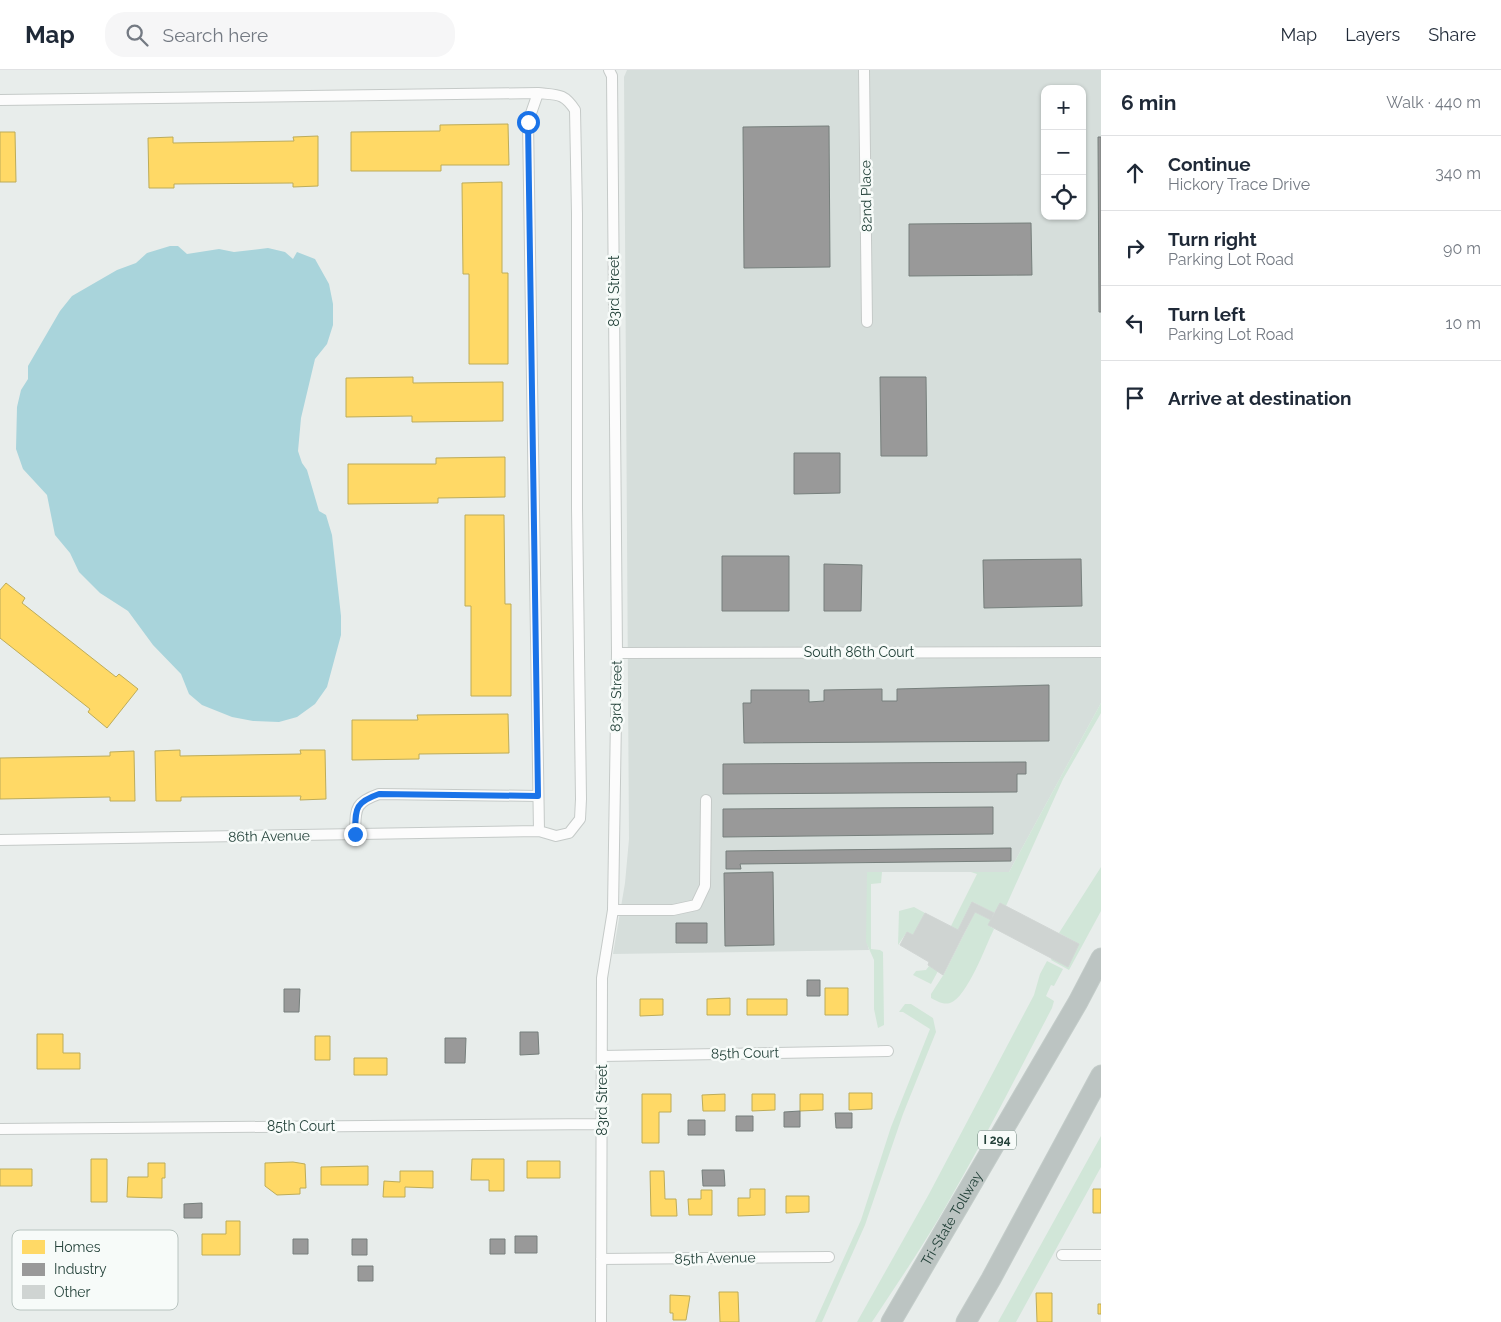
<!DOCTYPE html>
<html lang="en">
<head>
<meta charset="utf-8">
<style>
	body { margin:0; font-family:Raleway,sans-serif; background:#f6f6f7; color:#1f2937 }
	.controls { position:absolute; right:15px; top:15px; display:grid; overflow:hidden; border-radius:10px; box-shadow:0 1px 4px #0004 }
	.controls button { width:45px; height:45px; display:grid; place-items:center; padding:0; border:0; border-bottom:1px solid #e0e1e3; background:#fff; color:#1f2937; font:25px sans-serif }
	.stop { position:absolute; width:15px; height:15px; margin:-11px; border:4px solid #1a73e8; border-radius:50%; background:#fff }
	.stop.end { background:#1a73e8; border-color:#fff; box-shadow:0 1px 5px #0008 }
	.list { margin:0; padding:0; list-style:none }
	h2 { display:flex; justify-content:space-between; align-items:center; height:65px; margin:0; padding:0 20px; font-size:21px }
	h2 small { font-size:16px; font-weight:400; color:#747a83 }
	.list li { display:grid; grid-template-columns:32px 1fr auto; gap:15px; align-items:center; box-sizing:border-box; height:75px; padding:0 20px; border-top:1px solid #e0e1e3 }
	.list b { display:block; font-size:19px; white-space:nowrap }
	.list p { margin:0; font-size:16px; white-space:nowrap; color:#747a83 }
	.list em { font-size:16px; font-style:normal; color:#747a83 }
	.icon { flex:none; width:28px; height:28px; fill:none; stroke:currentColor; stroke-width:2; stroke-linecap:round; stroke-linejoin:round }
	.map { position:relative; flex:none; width:1101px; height:1252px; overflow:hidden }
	header { display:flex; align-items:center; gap:30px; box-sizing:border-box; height:70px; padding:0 25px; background:#fff; border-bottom:1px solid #e0e1e3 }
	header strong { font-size:24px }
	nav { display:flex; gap:28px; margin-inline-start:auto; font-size:18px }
	.search { width:350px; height:45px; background:#f6f6f7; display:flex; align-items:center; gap:12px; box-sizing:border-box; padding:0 18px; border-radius:20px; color:#747a83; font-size:19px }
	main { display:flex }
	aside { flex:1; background:#fff }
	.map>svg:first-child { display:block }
	.built { fill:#d6dedb; fill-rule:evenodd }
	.green { fill:#d1e6d8 }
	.water { fill:#a9d4db }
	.homes { fill:#ffd966; stroke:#bdac59 }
	.industry { fill:#999; stroke:#767f7c }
	.building { fill:#cfd4d2; stroke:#d1d6d4 }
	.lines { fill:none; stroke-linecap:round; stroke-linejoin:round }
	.minor-casing { stroke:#c5cac8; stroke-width:12 }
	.motorway-casing { stroke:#c3ccc9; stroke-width:21 }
	.minor { stroke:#fcfcfc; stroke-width:10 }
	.motorway { stroke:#bcc4c2; stroke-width:19 }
	.route { stroke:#1a73e8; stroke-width:6 }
	.labels { text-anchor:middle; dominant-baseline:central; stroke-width:5; stroke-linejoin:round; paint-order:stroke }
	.shield { fill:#f7fbf9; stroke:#637a73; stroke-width:1 }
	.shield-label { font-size:12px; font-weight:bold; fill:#24423a }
	.street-label { font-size:14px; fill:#24423a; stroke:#f7fbf9 }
	.key { fill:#f7fbf9; stroke:#b8c4c0; stroke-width:1 }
	.key-label { font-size:14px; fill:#24423a }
</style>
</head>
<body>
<header>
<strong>Map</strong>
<div class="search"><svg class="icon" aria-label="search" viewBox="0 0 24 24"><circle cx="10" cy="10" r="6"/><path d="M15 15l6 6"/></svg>Search here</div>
<nav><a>Map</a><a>Layers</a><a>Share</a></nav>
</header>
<main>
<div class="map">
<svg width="1101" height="1252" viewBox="0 0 1101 1252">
	<rect width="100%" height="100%" fill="#e8edeb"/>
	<path class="built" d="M627 0H1101V633L1009 802H867V872L869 880 613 884 625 813 629 769 624 7ZM1045 19H1082V146H1045Z"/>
	<path class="green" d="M1101 633V643L1063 709 1006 836 1000 833 994 843 973 832 958 860 951 856 977 804 971 802H1009Z
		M1101 797V841L1069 900 1051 890 1052 888 1068 896 1079 874 1059 863Z
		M867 802H882L881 813 871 814V879L880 880 883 882 884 955 878 958 874 939V890L866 872Z
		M914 837 925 843 913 865 907 862 898 875 899 841Z
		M975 842 991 850 988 855 994 859C986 875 967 928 950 933 943 935 937 931 931 928V924L944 904Z
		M1047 891 1063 899 1054 916 1051 915 1046 926 1054 931 1052 938C1017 1005 983 1072 946 1136 923 1176 897 1214 872 1252H857L929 1124 1034 925 1040 904Z
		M929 896 938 901 931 914 913 905 916 901 926 900Z
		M905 934H911L933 948 936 962 903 1044 865 1155 822 1252H815L861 1150 891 1057 930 959 903 942H899Z
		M1101 1066V1097L1016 1252H998Z"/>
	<path class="water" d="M170 176H178L187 184 219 179 234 182 268 178 285 182 293 189 297 182 315 189 329 214 333 234V255L327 274 315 289 301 348 298 381 302 393 307 400 319 441 326 445 332 465 341 546V565L327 617 315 634 297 647 279 652 253 651 232 647 202 635 189 624 181 604 153 575 128 541 100 523 79 502 70 483 55 465 47 425 23 399 16 379 17 337 21 320 28 309V296L60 241 72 226 117 200 136 193 147 183Z"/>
	<path class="homes" d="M508 54 509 95H441V101H351V62L440 61V55Z
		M0 62H15L16 112H0Z
		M318 66V116L293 117V113L174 114V118H149L148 68 173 67V73L294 71 293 67Z
		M502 112V203H508V294H469V204H463L462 113Z
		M413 307V313L503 312V351L412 352V346L346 347V308Z
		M505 387V427L438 428V433L348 434V394H436V388Z
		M465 445H504L505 534H511V626H471V536H465Z
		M6 513 25 528 22 533 116 607 119 604 138 619 107 658 88 642 90 639 0 568V520Z
		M508 644 509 683 419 684V689L352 690V650H418L417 645Z
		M180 680V686L301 684 300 680H325L326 729 300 730 301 726 181 727V731H156L155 681Z
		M134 681 135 731H110V727L0 729V688L110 686V682Z
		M825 918H848V945H825Z
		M730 928V945H707V929Z
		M640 929H663V945L640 946Z
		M747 929H787V945H747Z
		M37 964H63V983H80V999H37Z
		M315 966H330V990H315Z
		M354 988H387V1005H354Z
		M849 1023H872V1039L849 1040Z
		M642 1024H671V1042H659V1073H642Z
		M725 1024V1041H703L702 1025Z
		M752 1024H775V1040L752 1041Z
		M800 1024H823V1040L800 1041Z
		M91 1089H107V1132H91Z
		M472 1089H504V1121H489V1110H471Z
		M527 1091H560V1108H527Z
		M293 1092 305 1094 306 1118H300V1124L277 1125 265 1116V1093Z
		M148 1093H165V1108H162V1128L127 1127 128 1107H148Z
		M368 1096V1115H321V1097Z
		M0 1099H32V1116H0Z
		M400 1101H433V1118L405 1117V1127H383L384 1111 400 1112Z
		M650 1101H664L665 1129H676L677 1146H651Z
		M750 1119H765V1145L738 1146V1128H750Z
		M1093 1119H1101V1143H1093Z
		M701 1120H712V1145H689L688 1129H701Z
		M786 1126H809V1142L786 1143Z
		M226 1151H240V1185H202V1164H226Z
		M719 1222H738L739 1252H720Z
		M1036 1223H1052V1252H1037Z
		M670 1225 690 1226 686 1250H673V1243H670Z
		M1098 1234H1101V1244H1098Z"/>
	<path class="industry" d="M829 56 830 197 744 198 743 57Z
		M1098 67H1101V242H1099Z
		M1031 153 1032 205 909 206V154Z
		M880 307H926L927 386H881Z
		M794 383H840V423L794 424Z
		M722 486H789V541H722Z
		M1081 489 1082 536 984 538 983 490Z
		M824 494 862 495 861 541H824Z
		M1049 615V671L744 673 743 633H751V620H809V632L824 631V620L882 619V631H897V619Z
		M1026 692V704H1017V722L723 724V694Z
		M993 737V764L723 767V739Z
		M1011 778V791L740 794 741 799H726V781Z
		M773 802 774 875 725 876 724 803Z
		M676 853H707V873H676Z
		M807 910H820V926H807Z
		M284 919H300L299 942H284Z
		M520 962H538L539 984 520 985Z
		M445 968H466L465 993H445Z
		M800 1041V1057H784V1042Z
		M835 1043H852V1058H836Z
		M736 1046H753V1061H736Z
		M688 1050H705V1065H688Z
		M702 1100H724L725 1116H703Z
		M202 1133V1148H184V1134Z
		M515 1166H537V1183H515Z
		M293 1169H308V1184H293Z
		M352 1169H367V1185H352Z
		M490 1169H505V1184H490Z
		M358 1196H373V1211H358Z"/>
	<path class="building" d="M972 832 994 843 991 850 975 842 964 863 958 860Z
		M1000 833 1079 874 1068 897 988 855Z
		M925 843 964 863 943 905 928 895 929 892 900 875 907 862 913 865Z"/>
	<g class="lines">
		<g class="minor-casing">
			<path id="minor" d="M864 0 867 252
				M538 23 528 52 539 761
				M0 30 538 23C558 25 564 23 575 40L577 144V438L581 729 580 749 569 763 556 766 539 761 0 770
				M617 583 1101 582
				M355 764C356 740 353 733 379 724L538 726
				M613 840H673L696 835 705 816 706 730
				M602 986 888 981
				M0 1059 601 1054
				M1062 1185H1101
				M601 1189 829 1187
				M601 1252 602 908 613 840 617 583 612 6 609 0"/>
		</g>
		<g class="motorway-casing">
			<g id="motorway">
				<path id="s1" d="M891 1252 1078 932 1101 888"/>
				<path d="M966 1252 991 1209 1101 1005"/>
			</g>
		</g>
		<use href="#minor" class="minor"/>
		<use href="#motorway" class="motorway"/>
	</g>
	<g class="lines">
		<path class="route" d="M355 764C356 740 353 733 379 724L538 726 528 52"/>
	</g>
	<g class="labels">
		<rect class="shield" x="978" y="1060.5" width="38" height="19" rx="4"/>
		<g class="shield-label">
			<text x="997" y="1070">I 294</text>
		</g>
		<g class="street-label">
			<text transform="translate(866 126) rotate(-91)">82nd Place</text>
			<text transform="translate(614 221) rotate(-90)">83rd Street</text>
			<text x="859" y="582">South 86th Court</text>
			<text transform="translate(616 626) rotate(-89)">83rd Street</text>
			<text transform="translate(269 766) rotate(-1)">86th Avenue</text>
			<text transform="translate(745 983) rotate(-1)">85th Court</text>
			<text transform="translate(602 1030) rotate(-90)">83rd Street</text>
			<text x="301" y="1056">85th Court</text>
			<text stroke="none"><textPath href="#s1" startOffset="120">Tri-State Tollway</textPath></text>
			<text transform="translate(715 1188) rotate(-1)">85th Avenue</text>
		</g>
	</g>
	<rect x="12" y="1160" width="166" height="80" rx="8" class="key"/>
	<rect x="22" y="1170" width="23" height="14" fill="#ffd966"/>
	<rect x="22" y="1193" width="23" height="13" fill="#999"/>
	<rect x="22" y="1215" width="23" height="14" fill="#cfd4d2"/>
	<g class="key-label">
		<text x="54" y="1182">Homes</text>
		<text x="54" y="1204">Industry</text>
		<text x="54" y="1227">Other</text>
	</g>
</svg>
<div class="controls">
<button>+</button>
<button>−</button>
<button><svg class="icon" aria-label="locate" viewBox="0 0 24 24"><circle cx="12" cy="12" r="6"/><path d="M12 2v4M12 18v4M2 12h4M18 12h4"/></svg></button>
</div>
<div class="stop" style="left:528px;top:52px"></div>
<div class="stop end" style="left:355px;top:764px"></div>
</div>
<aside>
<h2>6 min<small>Walk · 440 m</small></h2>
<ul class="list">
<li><svg class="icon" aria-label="ahead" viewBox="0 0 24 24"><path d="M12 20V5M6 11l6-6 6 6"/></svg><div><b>Continue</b><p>Hickory Trace Drive</p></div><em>340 m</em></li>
<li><svg class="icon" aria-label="right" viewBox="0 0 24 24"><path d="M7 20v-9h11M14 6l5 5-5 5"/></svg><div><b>Turn right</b><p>Parking Lot Road</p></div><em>90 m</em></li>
<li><svg class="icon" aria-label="left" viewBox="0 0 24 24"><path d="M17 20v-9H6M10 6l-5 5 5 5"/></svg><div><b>Turn left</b><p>Parking Lot Road</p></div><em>10 m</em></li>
<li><svg class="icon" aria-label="arrive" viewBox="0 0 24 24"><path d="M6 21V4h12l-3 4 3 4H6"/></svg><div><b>Arrive at destination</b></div></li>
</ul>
</aside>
</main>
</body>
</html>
